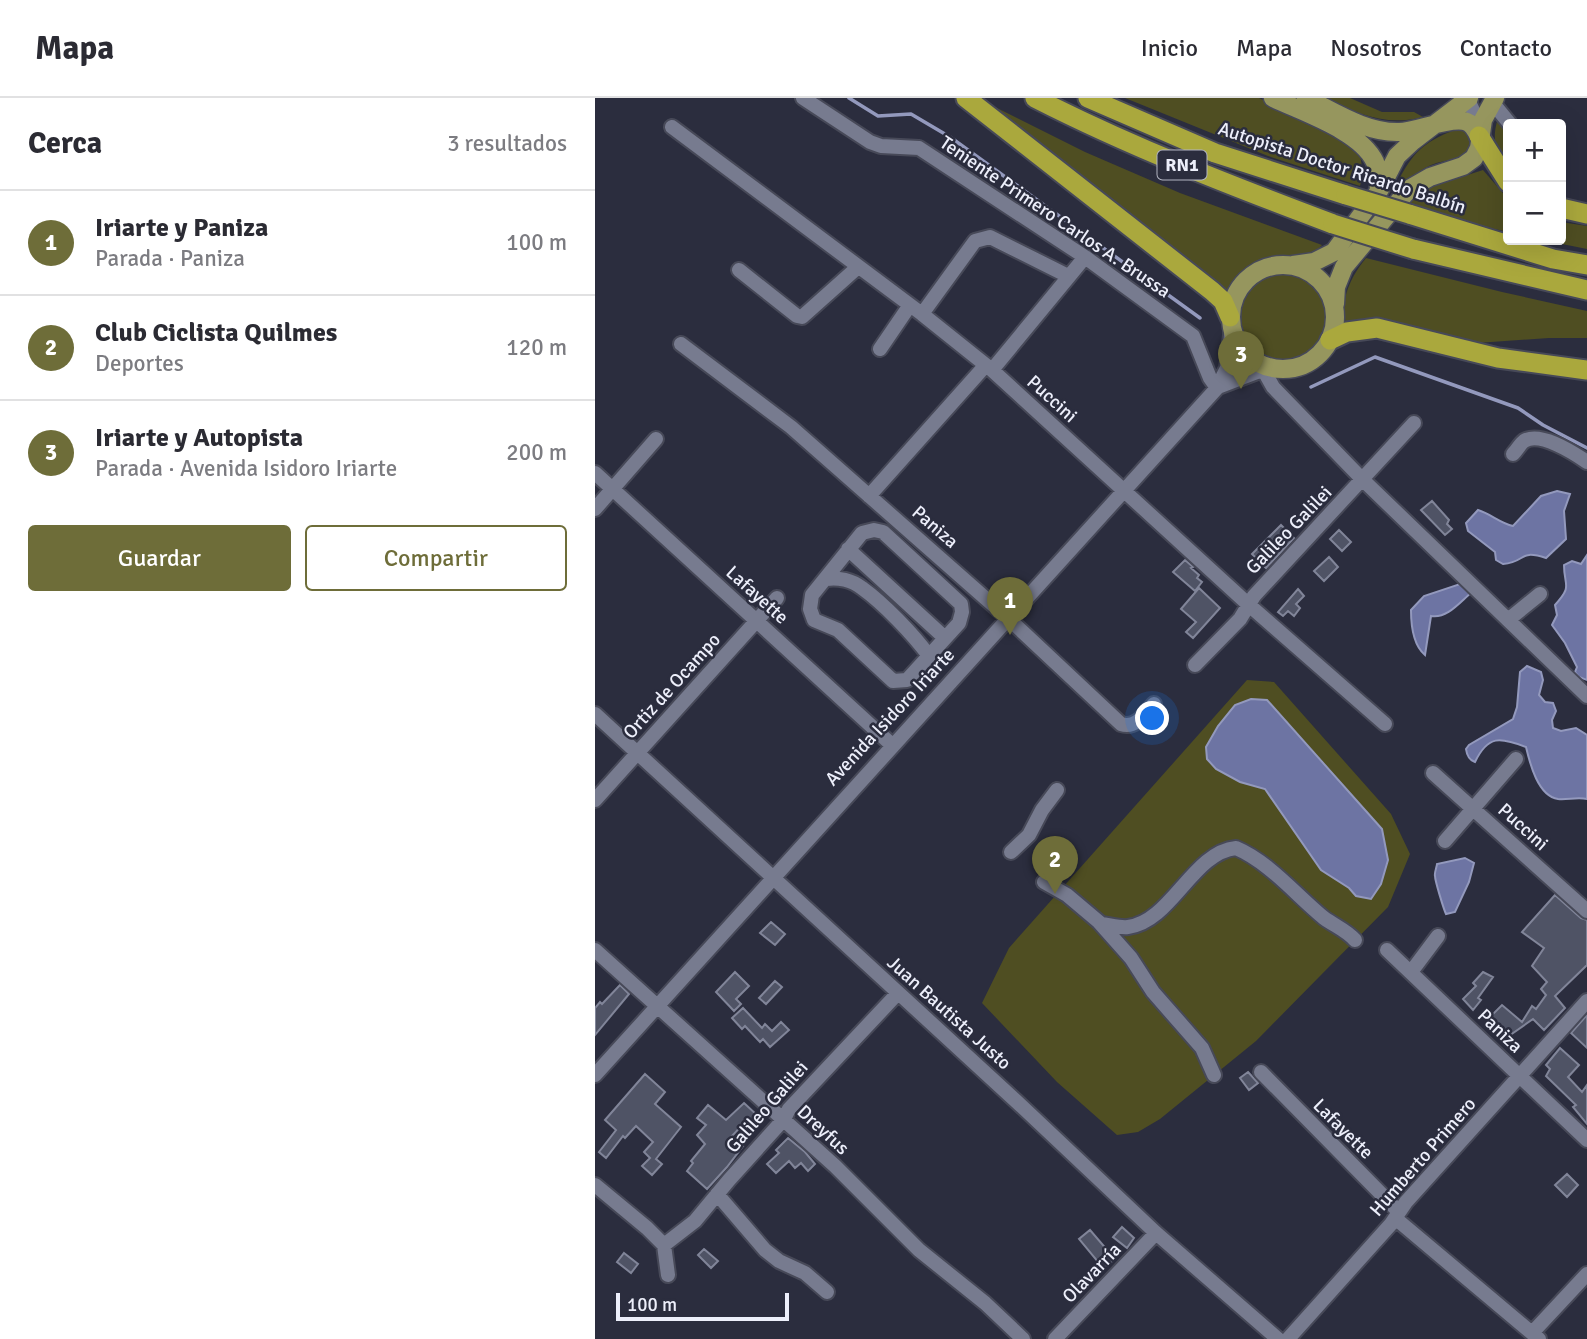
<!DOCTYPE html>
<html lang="es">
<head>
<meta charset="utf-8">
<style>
	body { margin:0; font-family:Signika,sans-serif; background:#f2f2f3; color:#2b2b33 }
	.controls { position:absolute; right:21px; top:21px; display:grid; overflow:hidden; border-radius:7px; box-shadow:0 7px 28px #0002 }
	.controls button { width:63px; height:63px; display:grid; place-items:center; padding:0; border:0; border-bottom:2px solid #e1e1e2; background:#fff; color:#2b2b33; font:35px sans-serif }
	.scale { position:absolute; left:21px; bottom:18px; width:173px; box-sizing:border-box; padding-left:7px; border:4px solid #edeffb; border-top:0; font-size:19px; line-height:24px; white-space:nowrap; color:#edeffb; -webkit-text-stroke:5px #2b2d3e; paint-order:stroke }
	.you { position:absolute; left:558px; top:621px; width:24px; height:24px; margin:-18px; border:5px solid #fff; border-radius:50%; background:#1a73e8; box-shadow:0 0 0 10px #1a73e833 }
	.badge { display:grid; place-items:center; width:46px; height:46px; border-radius:50%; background:#6e6d39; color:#fff; font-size:23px; font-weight:700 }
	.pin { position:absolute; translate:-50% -58px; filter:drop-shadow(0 2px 4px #0008) }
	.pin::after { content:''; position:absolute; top:37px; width:24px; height:21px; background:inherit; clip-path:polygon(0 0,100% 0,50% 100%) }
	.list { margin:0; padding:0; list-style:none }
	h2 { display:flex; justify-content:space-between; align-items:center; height:91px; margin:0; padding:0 28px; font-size:30px }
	h2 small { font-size:23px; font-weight:400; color:#7c7c81 }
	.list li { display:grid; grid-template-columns:46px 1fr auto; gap:21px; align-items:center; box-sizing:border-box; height:105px; padding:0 28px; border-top:2px solid #e1e1e2 }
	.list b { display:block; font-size:26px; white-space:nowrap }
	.list p { margin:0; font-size:23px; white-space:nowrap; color:#7c7c81 }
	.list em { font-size:23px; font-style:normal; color:#7c7c81 }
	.actions { display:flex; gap:14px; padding:21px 28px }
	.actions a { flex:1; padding:16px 0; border:2px solid #6e6d39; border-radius:7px; text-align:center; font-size:24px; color:#6e6d39 }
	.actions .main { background:#6e6d39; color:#fff }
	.map { position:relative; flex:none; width:992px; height:1241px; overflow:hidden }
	header { display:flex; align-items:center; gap:42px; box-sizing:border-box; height:98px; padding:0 35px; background:#fff; border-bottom:2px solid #e1e1e2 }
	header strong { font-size:33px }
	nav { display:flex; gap:38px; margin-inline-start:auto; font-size:24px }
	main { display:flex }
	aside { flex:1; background:#fff }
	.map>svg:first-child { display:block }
	.green { fill:#4f4e22 }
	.water { fill:#6d74a3; stroke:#9399bd; stroke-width:2 }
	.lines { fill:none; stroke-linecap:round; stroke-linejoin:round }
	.stream { stroke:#9399bd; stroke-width:3.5 }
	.building { fill:#4f5365; stroke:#818599; stroke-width:2 }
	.minor-casing { stroke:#474958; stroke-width:18 }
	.major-casing { stroke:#474958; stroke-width:21 }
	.highway-casing { stroke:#474958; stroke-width:23 }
	.minor { stroke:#777b8f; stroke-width:14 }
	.major { stroke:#96965e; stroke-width:18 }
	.highway { stroke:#aaa83d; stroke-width:19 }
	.highway-bridge-casing { stroke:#474958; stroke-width:23; stroke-linecap:butt }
	.highway-bridge { stroke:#aaa83d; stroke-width:19 }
	.labels { text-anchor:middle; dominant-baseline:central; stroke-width:5; stroke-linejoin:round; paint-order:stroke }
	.shield { fill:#2b2d3e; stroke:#b3b5c2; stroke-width:2 }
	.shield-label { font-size:18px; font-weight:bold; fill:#edeffb }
	.street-label { font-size:19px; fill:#edeffb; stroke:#2b2d3e }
</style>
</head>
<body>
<header>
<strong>Mapa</strong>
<nav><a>Inicio</a><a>Mapa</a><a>Nosotros</a><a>Contacto</a></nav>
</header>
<main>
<aside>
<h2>Cerca<small>3 resultados</small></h2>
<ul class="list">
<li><span class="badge">1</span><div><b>Iriarte y Paniza</b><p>Parada · Paniza</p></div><em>100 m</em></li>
<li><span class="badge">2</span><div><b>Club Ciclista Quilmes</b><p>Deportes</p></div><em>120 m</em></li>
<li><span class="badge">3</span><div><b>Iriarte y Autopista</b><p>Parada · Avenida Isidoro Iriarte</p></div><em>200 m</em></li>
</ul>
<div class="actions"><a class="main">Guardar</a><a>Compartir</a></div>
</aside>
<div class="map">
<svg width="992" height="1241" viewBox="0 0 992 1241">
	<rect width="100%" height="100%" fill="#2b2d3e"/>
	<path class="green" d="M382 0 490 54 585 95 727 147C700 180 658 138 632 198Z
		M530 0H664L752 43 765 56 768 76 765 88 673 58Z
		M728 0H755L787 14H819L828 19C791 29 761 15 728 0Z
		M904 16 913 28V69C898 48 897 40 904 16Z
		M862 31H868L876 39V51C864 63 851 61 836 67 817 75 804 93 790 108 813 67 814 49 862 31Z
		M888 72 913 101V134L873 125 809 103 820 94Z
		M966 124 992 128V151L947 142H966Z
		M771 160 907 194 992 213V240H954L882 245 751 225C744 202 757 177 771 160Z
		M646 219a43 43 0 1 1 86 0a43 43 0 1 1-86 0Z
		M652 582 679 584 796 716 815 756 793 809 661 943 565 1021 543 1034 522 1037 462 984 387 905 414 850Z"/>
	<path class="water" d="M962 393 975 396 969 413 971 441 951 460C923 451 932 464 908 466L901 462 900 454 873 433 871 425 883 412C896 416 905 425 918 428L946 398Z
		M992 457V582L984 579 980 574 982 569 970 545 957 527 962 517 960 507C978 487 969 489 969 467L977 463 986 466Z
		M865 486 876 495C865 504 852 521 836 518L830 557C818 547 816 527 816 512L829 498Z
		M932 568 946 574 948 582 944 597 950 604 958 605 961 613 957 622 958 630 966 633 981 630 992 637V701C982 699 972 702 963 701 943 698 935 666 931 649 905 639 893 637 880 664 874 662 872 658 871 651L874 647 918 621 922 609 925 574Z
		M656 601 672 602 787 731 793 762 786 786 776 801 761 798 754 790 726 772 670 691 645 684 621 671 612 661 611 649 623 628 640 607Z
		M870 760 879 765 874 784 860 814 851 816C849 812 840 783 840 778 839 776 842 768 842 766Z"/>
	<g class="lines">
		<path class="stream" d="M254 0 283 18 316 16 355 39 605 220
			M716 289 780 259 923 310 948 327 992 350"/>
	</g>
	<path class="building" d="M837 403 854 422 852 426 857 431 850 437 826 412Z
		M686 427 699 440 671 470 657 456Z
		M744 432 756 444 747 453 735 441Z
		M734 459 743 469 729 483 719 473Z
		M590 462 598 469 596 470 604 477 602 480 607 484 600 493 578 474Z
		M604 490 625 510 598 540 591 534 601 524 586 511Z
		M703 491 709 498 701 506 705 510 699 518 693 513 688 518 683 514Z
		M960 797 986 820 992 822V867L960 898 970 910 949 932 938 921 911 940 894 920 907 907 927 924 937 908 941 911 951 897 946 891 952 884 937 868 949 850 927 834Z
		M176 824 190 836 180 847 165 835Z
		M140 874 154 888 141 901 146 906 139 913 121 894Z
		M888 874 898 879 883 900 886 902 878 912 868 901 881 888 878 885Z
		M180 883 187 889 171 906 164 900Z
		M25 887 34 896 0 937V910L5 904 7 906Z
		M148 910 167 930 170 926 177 933 186 924 194 932 175 949 168 941 165 944 150 928 147 931 137 920Z
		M992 917V950L976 935Z
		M965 950 984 967 973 979 987 994 992 987V1026L978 1009 981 1007 951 978 955 971 951 967Z
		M653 974 663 985 654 992 645 980Z
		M50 976 70 994 60 1006 86 1029 61 1061 67 1066 57 1077 47 1068 55 1060 49 1054 58 1044 41 1028 30 1040 28 1038 11 1060 4 1054 21 1032 10 1022Z
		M149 1005 163 1018 155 1026 151 1023 137 1038 148 1048 132 1069 112 1091 92 1073 98 1065 96 1063 110 1046 102 1037 111 1027 102 1020 113 1007 131 1022Z
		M193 1040 210 1054 220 1066 213 1073 206 1065 200 1070 194 1063 181 1075 172 1066 184 1055 181 1052Z
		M972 1076 983 1087 972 1099 960 1087Z
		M527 1129 539 1140 532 1150 518 1139Z
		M495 1132 520 1161 508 1170 484 1141Z
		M109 1151 123 1163 116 1170 103 1157Z
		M29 1155 43 1166 36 1175 22 1164Z"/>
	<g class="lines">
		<g class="minor-casing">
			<path id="minor" d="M208 0 275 44 286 48 324 50 490 159 598 238 615 280 622 290
				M872 0 886 29
				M897 4 915 26
				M77 29 327 216 397 272 654 507 790 626
				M144 172 202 218 207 219 263 169
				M327 216 380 143 395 139 473 178
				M86 246 196 329 414 521 526 626C541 631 550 616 559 606
				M285 251 315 207
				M397 272 490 159
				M669 273 678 289 768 382 992 598
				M623 289 662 274 683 271
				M918 356C922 352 925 346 929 343 945 333 979 355 992 364
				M0 375 297 647
				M274 398 390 268
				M0 411 61 341
				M279 432 288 434 366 506 367 514 364 525 312 582 298 583 243 532 219 522 215 511 217 497 267 435Z
				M253 451 350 540
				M231 481C243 479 257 482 267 490 288 505 319 537 334 558
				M913 522 945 496
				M600 567 645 521 659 498 819 325
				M0 616 421 1003 561 1135 683 1241
				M838 675 992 813
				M0 702 182 500
				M850 743 921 661
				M416 754 434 737 447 712 462 692
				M449 784 472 797 504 824 536 860 558 894 607 950 619 977
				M506 826C515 827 525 830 533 829 576 824 598 754 641 750 674 764 701 797 729 820 740 828 751 832 760 842
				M0 852 240 1068 324 1152 390 1205 428 1241
				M792 852 992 1042
				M816 874 843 838
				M666 974 804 1114
				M0 977 622 290 632 270 637 229
				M0 1087 52 1130 69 1147 73 1177
				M122 1096 170 1152 184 1163 210 1175 232 1194
				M800 1120 944 1241
				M69 1147 100 1123 134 1082 189 1021 194 1011 303 895
				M937 1235 992 1176
				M460 1241 561 1135
				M693 1241 796 1126 811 1104 992 903"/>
		</g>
		<g class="major-casing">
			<path id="major" d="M678 0C707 14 766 33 780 64 783 72 783 82 784 91
				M711 0C740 14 771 35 804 34 822 34 860 16 874 25 879 28 881 34 884 38
				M636 219a52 52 0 1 1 104 0a52 52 0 1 1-104 0Z
				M698 167 719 164 739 154 784 93 802 58 818 43 874 0
				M740 206 741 189 749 169 814 91 835 79 868 68 879 60 884 50 888 22 900 0"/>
		</g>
		<g class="highway-casing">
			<path id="highway" d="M371 0 617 193 628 203 635 219
				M440 0C536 49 637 88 738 126
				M493 0 620 55 751 97
				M884 38 913 84
				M966 110 992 116
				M814 116 958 161 992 167
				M818 151 992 192
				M735 242 752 234 782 230 903 260 992 272"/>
		</g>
		<use href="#minor" class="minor"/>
		<use href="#major" class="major"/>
		<use href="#highway" class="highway"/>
		<g class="highway-bridge-casing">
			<path id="highway-bridge" d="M751 97 814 116
				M738 126 818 151"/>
		</g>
		<use href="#highway-bridge" class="highway-bridge"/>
	</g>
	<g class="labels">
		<rect class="shield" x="562.5" y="52.5" width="49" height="29" rx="5"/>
		<g class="shield-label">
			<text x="587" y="67">RN1</text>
		</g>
		<g class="street-label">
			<text transform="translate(747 70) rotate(18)">Autopista Doctor Ricardo Balbín</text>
			<text transform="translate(460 119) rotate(34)">Teniente Primero Carlos A. Brussa</text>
			<text transform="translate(457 301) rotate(42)">Puccini</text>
			<text transform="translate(340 429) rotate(41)">Paniza</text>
			<text transform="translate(694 432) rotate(-46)">Galileo Galilei</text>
			<text transform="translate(162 497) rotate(42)">Lafayette</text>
			<text transform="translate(77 588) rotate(-48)">Ortiz de Ocampo</text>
			<text transform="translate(295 619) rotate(-47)">Avenida Isidoro Iriarte</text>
			<text transform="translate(928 729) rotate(42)">Puccini</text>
			<text transform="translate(354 915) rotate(42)">Juan Bautista Justo</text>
			<text transform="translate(905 933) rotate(44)">Paniza</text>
			<text transform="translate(172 1009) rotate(-49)">Galileo Galilei</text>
			<text transform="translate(748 1031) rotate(45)">Lafayette</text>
			<text transform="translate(228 1032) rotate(43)">Dreyfus</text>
			<text transform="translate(828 1059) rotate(-49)">Humberto Primero</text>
			<text transform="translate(497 1175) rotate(-46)">Olavarría</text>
		</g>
	</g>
</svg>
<div class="controls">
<button>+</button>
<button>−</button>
</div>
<div class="scale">100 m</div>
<div class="you"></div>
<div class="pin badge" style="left:415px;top:537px">1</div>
<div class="pin badge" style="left:460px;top:796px">2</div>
<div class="pin badge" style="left:646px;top:291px">3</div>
</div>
</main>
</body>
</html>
